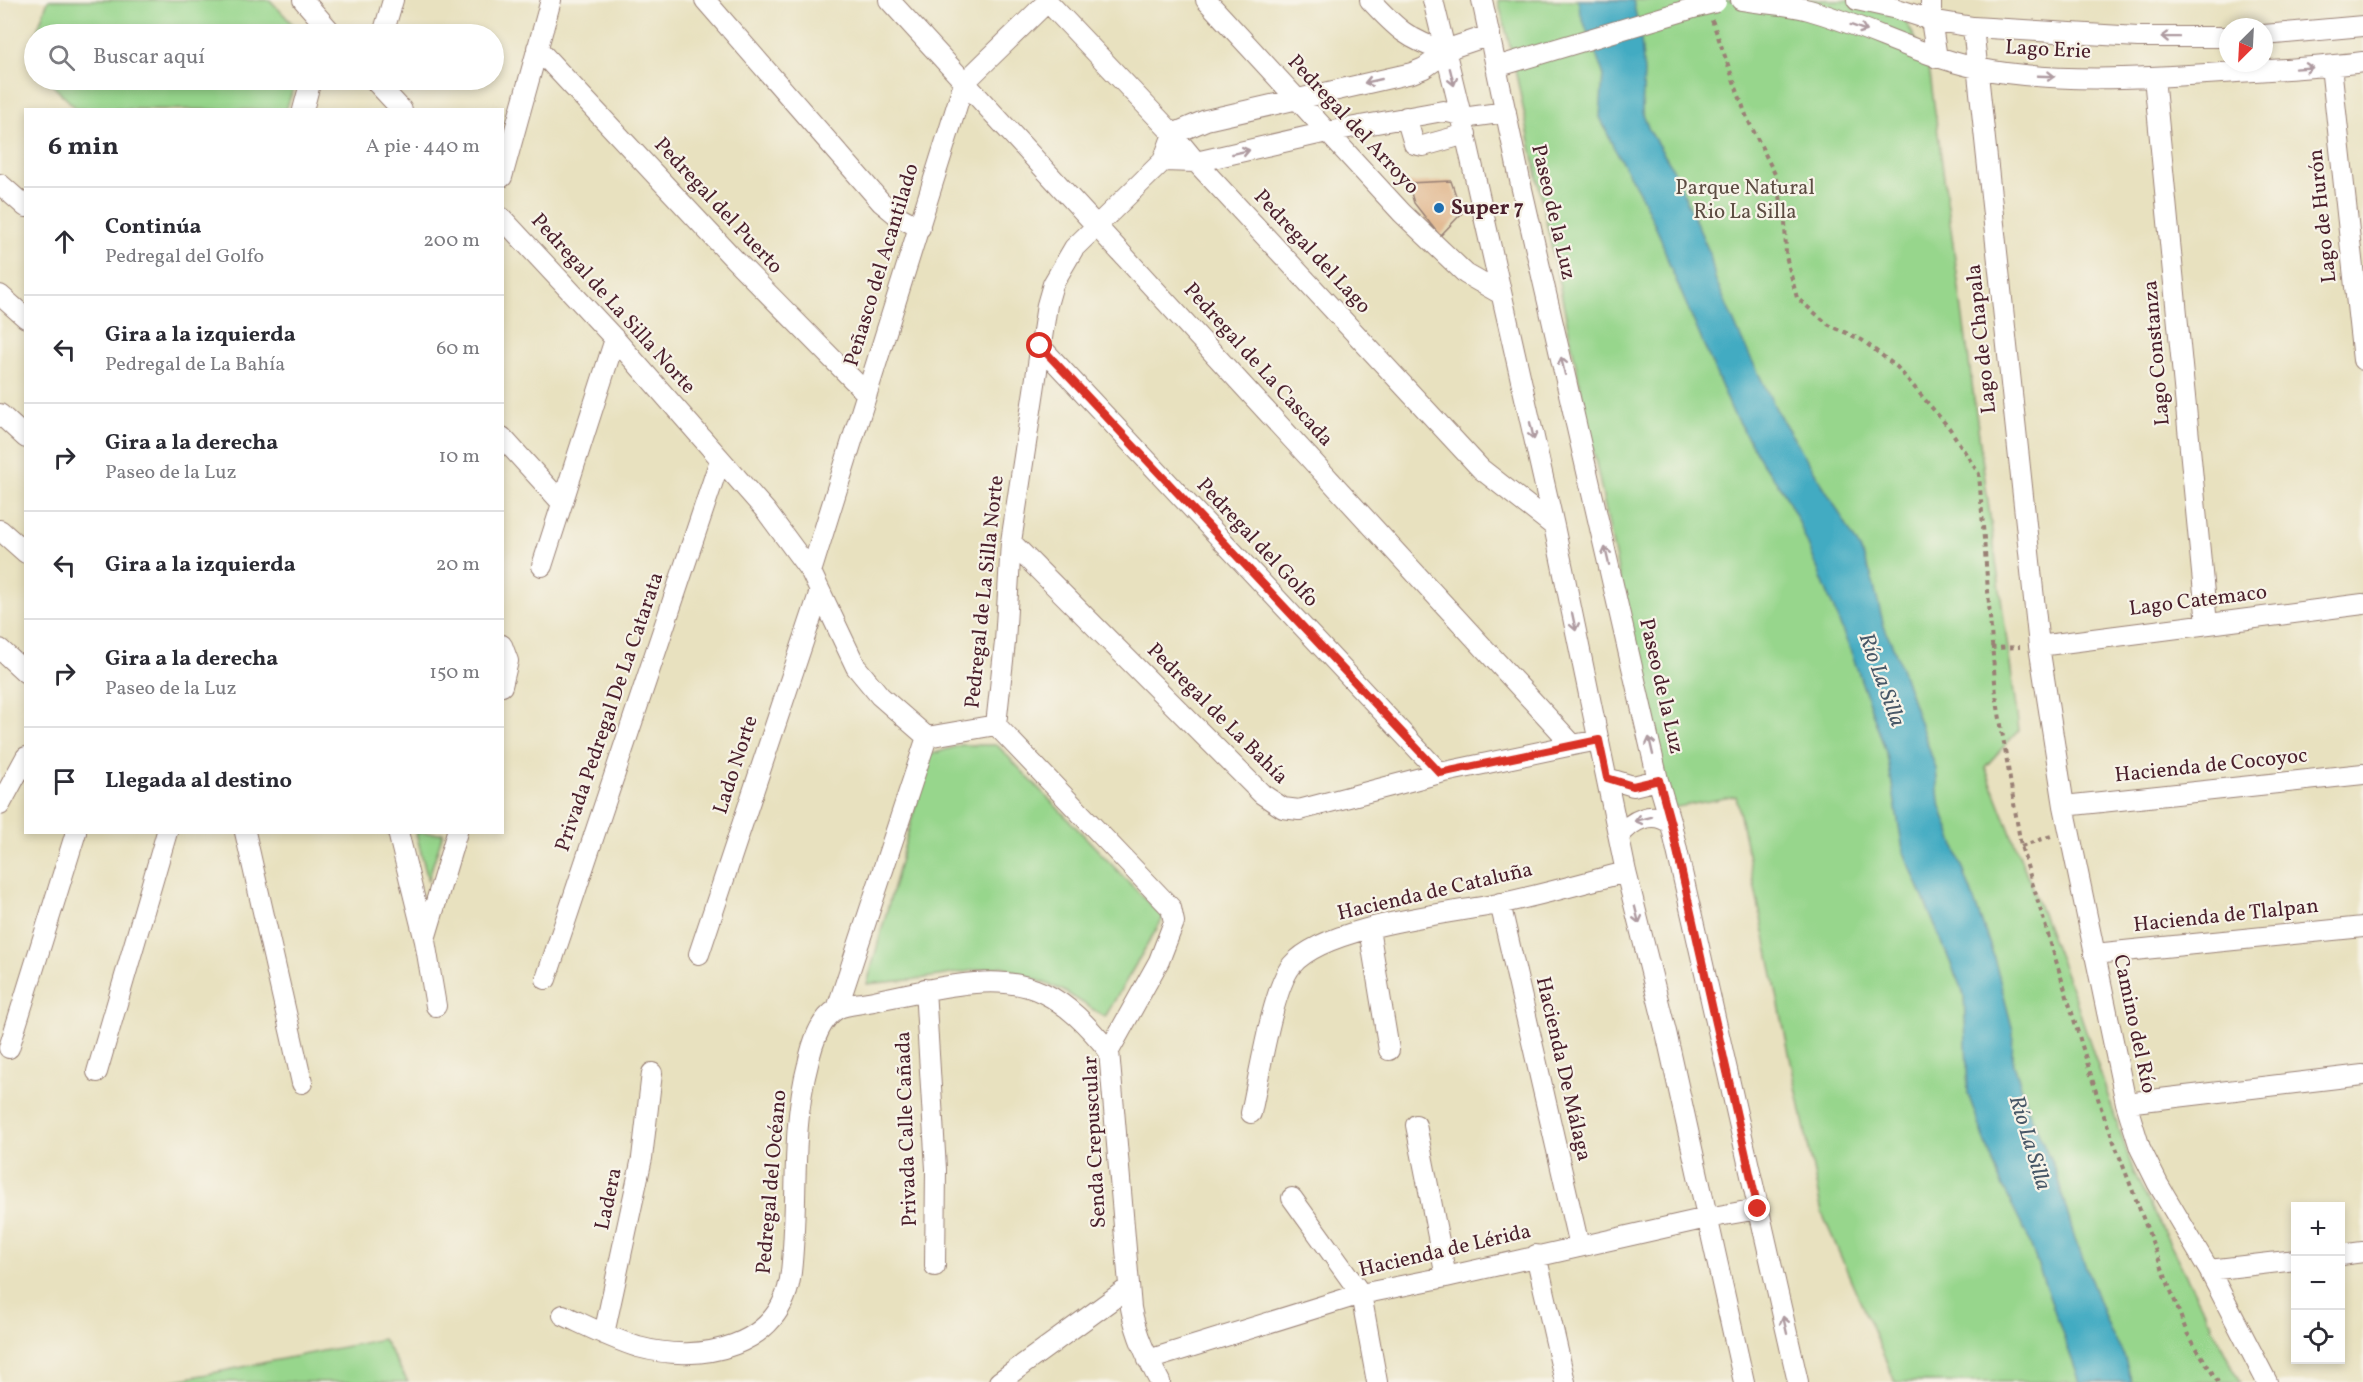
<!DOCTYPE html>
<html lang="es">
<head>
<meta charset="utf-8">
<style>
	body { margin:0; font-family:Vollkorn,serif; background:#f7f7f7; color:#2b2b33 }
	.controls { position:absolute; right:18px; bottom:18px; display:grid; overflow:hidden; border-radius:0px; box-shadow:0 3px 9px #0003 }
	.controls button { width:54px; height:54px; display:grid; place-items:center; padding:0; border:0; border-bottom:2px solid #e1e1e2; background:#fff; color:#2b2b33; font:30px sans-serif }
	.compass { position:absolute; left:2219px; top:18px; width:54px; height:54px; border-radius:50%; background:#fff; box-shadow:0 3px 9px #0003; rotate:204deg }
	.stop { position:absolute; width:18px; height:18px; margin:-14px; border:4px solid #d93025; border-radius:50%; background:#fff }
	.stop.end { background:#d93025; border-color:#fff; box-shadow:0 2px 6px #0008 }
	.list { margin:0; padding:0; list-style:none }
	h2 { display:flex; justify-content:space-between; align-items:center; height:78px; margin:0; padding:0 24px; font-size:26px }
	h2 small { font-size:20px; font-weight:400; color:#7c7c81 }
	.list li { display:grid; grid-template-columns:39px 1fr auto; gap:18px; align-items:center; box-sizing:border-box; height:108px; padding:0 24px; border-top:2px solid #e1e1e2 }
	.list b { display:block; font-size:22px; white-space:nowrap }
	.list p { margin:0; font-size:20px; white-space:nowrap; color:#7c7c81 }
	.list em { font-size:20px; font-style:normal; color:#7c7c81 }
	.icon { flex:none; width:33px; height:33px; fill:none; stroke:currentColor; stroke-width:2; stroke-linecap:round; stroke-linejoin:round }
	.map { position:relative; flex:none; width:2363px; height:1382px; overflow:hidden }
	.search { position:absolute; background:#fff; box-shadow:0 3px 9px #0003; left:24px; top:24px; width:480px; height:66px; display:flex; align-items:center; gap:15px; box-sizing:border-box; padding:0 21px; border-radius:33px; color:#7c7c81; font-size:22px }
	.panel { position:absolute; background:#fff; box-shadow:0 3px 9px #0003; left:24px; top:108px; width:480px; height:726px; border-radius:0px }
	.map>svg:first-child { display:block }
	.green { fill:#97d68c; stroke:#707a5c; stroke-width:1.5 }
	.water { fill:#43abc2; stroke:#466576; stroke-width:1.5 }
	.building { fill:#e3bc95 }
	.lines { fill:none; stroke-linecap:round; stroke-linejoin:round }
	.minor-casing { stroke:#998075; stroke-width:22 }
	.path { stroke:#998075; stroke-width:4; stroke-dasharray:4.5 4.5; stroke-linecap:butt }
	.minor { stroke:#fff; stroke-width:20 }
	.minor-bridge-casing { stroke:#998075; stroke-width:22; stroke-linecap:butt }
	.minor-bridge { stroke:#fff; stroke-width:20 }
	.oneway { stroke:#ae9aa0 }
	.route { stroke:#d93025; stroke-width:8 }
	.poi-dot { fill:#1f6fb2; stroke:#f7f3e8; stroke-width:2 }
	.labels { text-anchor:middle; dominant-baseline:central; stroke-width:4.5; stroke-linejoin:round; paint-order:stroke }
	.street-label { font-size:21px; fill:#4a1f2b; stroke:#f7f3e8 }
	.park-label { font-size:21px; fill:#5d4d43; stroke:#f7f3e8 }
	.poi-label { font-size:21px; font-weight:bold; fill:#4a1f2b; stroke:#f7f3e8; text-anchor:start }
	.water-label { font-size:22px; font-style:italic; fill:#475767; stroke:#f7f3e8 }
</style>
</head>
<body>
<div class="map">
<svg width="2363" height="1382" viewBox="0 0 2363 1382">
	<rect width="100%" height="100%" fill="#f7f3e8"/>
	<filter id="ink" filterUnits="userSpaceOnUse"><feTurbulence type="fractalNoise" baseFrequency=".0167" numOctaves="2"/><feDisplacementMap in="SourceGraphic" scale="12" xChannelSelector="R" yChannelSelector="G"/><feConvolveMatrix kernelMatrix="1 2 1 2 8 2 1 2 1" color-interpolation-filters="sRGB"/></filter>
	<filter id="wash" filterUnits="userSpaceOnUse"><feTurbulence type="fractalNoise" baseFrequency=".008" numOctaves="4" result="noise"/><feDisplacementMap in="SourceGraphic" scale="24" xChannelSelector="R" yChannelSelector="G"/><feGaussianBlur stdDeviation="1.35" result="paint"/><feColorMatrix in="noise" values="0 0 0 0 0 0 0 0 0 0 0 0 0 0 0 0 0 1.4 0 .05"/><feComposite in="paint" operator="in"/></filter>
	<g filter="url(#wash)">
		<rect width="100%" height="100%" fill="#e8e1bf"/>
		<path class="green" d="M48 0H270L302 34H36Z
			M1498 0H1893L1928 60 2019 730 1985 767 2075 998 2134 1173 2240 1382H1895L1822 1213 1736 796 1667 809 1512 54Z
			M47 80H296L286 110 77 109Z
			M961 745H997L1163 918 1105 1017 1062 990 1002 966 919 979 867 984 929 755Z
			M416 833H443L428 880Z
			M383 1339 408 1382H167Z"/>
		<path class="water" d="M1578 0H1633L1641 40 1644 72 1642 112 1649 130 1673 169 1710 254 1715 278 1739 334 1778 413 1827 492 1861 551 1871 575 1884 626 1897 656 1936 769 1939 801 1993 954 2013 1031 2012 1057 2028 1109 2055 1170 2074 1236 2110 1330 2124 1356 2132 1382H2080L2027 1235 1999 1179 1968 1094 1964 995 1903 850 1887 755 1853 657 1798 520 1783 491 1763 464 1733 413 1669 264 1661 239 1643 199 1613 146 1600 117 1603 73 1580 12Z"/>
		<g id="blocks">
			<path class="building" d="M1451 181 1462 213 1440 236 1414 203 1408 183Z"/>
		</g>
	</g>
	<g filter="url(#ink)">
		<use href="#blocks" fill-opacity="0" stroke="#998075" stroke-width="1.5"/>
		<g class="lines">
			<g class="minor-casing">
				<path id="minor" d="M303 0 333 34
					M705 0 881 202 898 216 920 228
					M889 0 1573 745 1599 740
					M1046 0 1173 134 1196 162 1481 469 1554 526
					M1206 0 1402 213 1466 274 1501 294
					M1370 0C1397 29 1407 39 1446 52
					M1433 0 1461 115 1554 526 1626 872 1666 1032 1744 1382
					M1482 0 1521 185 1658 780 1671 824 1798 1382
					M1741 0C1764 4 1787 4 1809 10 1866 26 1918 55 1977 68 2052 84 2145 78 2222 73 2269 70 2316 68 2363 62
					M1857 0 1897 9 1931 20 1973 27 2138 37H2228
					M1931 0V20L1937 58
					M1973 27 2039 646 2064 806 2126 1103 2140 1148 2158 1184 2209 1270 2267 1382
					M383 34 393 0
					M2264 35 2363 26
					M537 48 734 259 867 394
					M2331 66 2363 360
					M1496 67 1697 7
					M2154 77 2207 624
					M374 80 402 110
					M303 110 311 80
					M1406 117 1414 144 1423 146 1466 134
					M1163 161 1196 162 1327 132 1443 111 1470 117 1506 112
					M502 177 551 0
					M0 184 26 207
					M502 218 615 339 766 511 811 572 856 667 880 696 927 737
					M0 295 26 318
					M1040 346 1440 773
					M0 414 26 438
					M502 437 562 503
					M0 530 26 553
					M1011 542 1262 794 1283 808 1299 810 1440 773 1573 745
					M542 566 615 339
					M811 572 964 83 1047 2
					M502 645 508 661 502 686
					M2039 646 2363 604
					M0 649 26 673
					M996 725 1171 908 1174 922 1159 961 1109 1051 1131 1308C1136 1335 1147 1358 1160 1382
					M927 737 996 725 1005 642 1011 542 1047 305 1053 284 1074 248 1163 161 1173 134 1206 120 1412 73 1424 68 1454 47 1490 35
					M1607 778 1633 786 1658 780
					M0 805 26 757
					M2064 806 2363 774
					M245 832 302 1083
					M398 832 425 941 436 1006
					M1619 837C1631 820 1653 809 1671 824
					M1500 903 1579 1246
					M1369 929 1389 1050
					M425 939 457 832
					M699 954 820 591
					M2094 954 2363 927
					M546 979 720 460
					M925 989 936 1169 935 1266
					M837 1009 927 737
					M9 1048 76 832
					M97 1072 167 832
					M2126 1103 2363 1075
					M1251 1113C1259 1079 1272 989 1292 965 1325 926 1447 914 1498 904 1541 895 1583 883 1626 872
					M1416 1125 1446 1277
					M1292 1198 1361 1294 1377 1382
					M1536 1255 1565 1382
					M2340 1255 2363 1252
					M2209 1270 2296 1260
					M563 1315C587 1326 612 1339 638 1347 700 1364 783 1348 791 1272 799 1202 790 1132 808 1064 812 1045 819 1020 837 1009 846 1004 859 1004 868 1002 898 996 927 989 957 985 1032 974 1063 996 1109 1051
					M604 1334 642 1158 652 1073
					M1148 1360 1361 1294 1446 1277 1707 1218 1758 1209
					M999 1382 1128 1288"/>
			</g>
			<path class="path" d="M1712 20 1747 118 1775 174 1785 219 1786 256 1797 298 1829 325 1862 340 1897 367 1950 429 1979 474 1996 695 2021 846 2101 1108 2187 1333 2218 1382
				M1991 648 2020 647
				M2021 846 2051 836"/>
			<use href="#minor" class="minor"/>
			<g class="minor-bridge-casing">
				<path id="minor-bridge" d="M1697 7 1716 2"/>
			</g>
			<use href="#minor-bridge" class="minor-bridge"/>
		</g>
		<defs><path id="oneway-shaft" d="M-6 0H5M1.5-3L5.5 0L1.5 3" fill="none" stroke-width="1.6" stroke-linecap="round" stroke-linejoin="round" transform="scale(1.5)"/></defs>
		<g class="oneway">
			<use href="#oneway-shaft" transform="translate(1859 28) rotate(20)"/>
			<use href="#oneway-shaft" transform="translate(2170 37) rotate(-179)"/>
			<use href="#oneway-shaft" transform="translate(2304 68) rotate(-4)"/>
			<use href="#oneway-shaft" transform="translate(2046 76) rotate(2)"/>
			<use href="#oneway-shaft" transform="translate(1452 77) rotate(76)"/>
			<use href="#oneway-shaft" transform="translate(1373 81) rotate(167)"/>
			<use href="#oneway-shaft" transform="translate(1241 152) rotate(-13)"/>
			<use href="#oneway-shaft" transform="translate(1563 366) rotate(-103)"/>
			<use href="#oneway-shaft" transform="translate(1532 431) rotate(77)"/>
			<use href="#oneway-shaft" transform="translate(1607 556) rotate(-103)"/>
			<use href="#oneway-shaft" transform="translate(1574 622) rotate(78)"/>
			<use href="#oneway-shaft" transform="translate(1651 746) rotate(-103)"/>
			<use href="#oneway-shaft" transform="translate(1643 819) rotate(166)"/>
			<use href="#oneway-shaft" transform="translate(1637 915) rotate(76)"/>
			<use href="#oneway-shaft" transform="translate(1785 1325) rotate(-103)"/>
		</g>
	</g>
	<g class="lines" filter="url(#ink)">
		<path class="route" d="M1040 346 1440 773 1599 740 1607 778 1633 786 1659 780 1671 824 1758 1209"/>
	</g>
	<circle class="poi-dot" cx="1439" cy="208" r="6"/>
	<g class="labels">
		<g class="street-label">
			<text transform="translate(2048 50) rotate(3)">Lago Erie</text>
			<text transform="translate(1353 125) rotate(47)">Pedregal del Arroyo</text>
			<text transform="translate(718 206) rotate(47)">Pedregal del Puerto</text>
			<text transform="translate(1553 212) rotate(77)">Paseo de la Luz</text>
			<text transform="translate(2323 216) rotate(-96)">Lago de Hurón</text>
			<text transform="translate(1312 252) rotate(47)">Pedregal del Lago</text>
			<text transform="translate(882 265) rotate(-73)">Peñasco del Acantilado</text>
			<text transform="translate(613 304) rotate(48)">Pedregal de La Silla Norte</text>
			<text transform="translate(1982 339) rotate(-96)">Lago de Chapala</text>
			<text transform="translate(2157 353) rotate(-95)">Lago Constanza</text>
			<text transform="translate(1258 365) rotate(48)">Pedregal de La Cascada</text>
			<text transform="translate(1257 543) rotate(47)">Pedregal del Golfo</text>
			<text transform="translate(985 592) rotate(-84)">Pedregal de La Silla Norte</text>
			<text transform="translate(2198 601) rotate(-7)">Lago Catemaco</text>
			<text transform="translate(1661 686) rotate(77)">Paseo de la Luz</text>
			<text transform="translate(610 712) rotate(-71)">Privada Pedregal De La Catarata</text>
			<text transform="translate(1217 714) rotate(45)">Pedregal de La Bahía</text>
			<text transform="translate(736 765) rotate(-72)">Lado Norte</text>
			<text transform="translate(2211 766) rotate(-6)">Hacienda de Cocoyoc</text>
			<text transform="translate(1435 892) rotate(-13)">Hacienda de Cataluña</text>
			<text transform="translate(2226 916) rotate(-6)">Hacienda de Tlalpan</text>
			<text transform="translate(2134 1024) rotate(78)">Camino del Río</text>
			<text transform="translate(1563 1069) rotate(77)">Hacienda De Málaga</text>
			<text transform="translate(907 1129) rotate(-92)">Privada Calle Cañada</text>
			<text transform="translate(1095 1142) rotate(-93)">Senda Crepuscular</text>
			<text transform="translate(772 1182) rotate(-85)">Pedregal del Océano</text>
			<text transform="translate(609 1199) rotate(-78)">Ladera</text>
			<text transform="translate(1445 1251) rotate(-13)">Hacienda de Lérida</text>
		</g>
		<g class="park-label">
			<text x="1745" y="188">Parque Natural<tspan x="1745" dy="24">Rio La Silla</tspan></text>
		</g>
		<g class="poi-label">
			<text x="1451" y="208">Super 7</text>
		</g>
		<g class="water-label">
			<text transform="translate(1881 680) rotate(70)">Río La Silla</text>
			<text transform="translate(2029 1143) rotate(73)">Río La Silla</text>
		</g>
	</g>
</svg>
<div class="controls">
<button>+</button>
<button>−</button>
<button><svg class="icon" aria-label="locate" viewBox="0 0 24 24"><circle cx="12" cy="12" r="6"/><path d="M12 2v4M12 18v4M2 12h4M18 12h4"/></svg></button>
</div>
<svg class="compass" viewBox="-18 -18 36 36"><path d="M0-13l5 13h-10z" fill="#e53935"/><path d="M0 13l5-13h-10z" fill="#7c7c81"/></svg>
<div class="stop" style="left:1040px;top:346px"></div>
<div class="stop end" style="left:1758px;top:1209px"></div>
<div class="search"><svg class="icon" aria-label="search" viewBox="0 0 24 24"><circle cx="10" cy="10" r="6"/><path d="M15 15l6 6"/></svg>Buscar aquí</div>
<section class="panel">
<h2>6 min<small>A pie · 440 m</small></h2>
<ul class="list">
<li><svg class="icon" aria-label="ahead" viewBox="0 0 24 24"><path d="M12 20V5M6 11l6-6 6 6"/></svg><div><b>Continúa</b><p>Pedregal del Golfo</p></div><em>200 m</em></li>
<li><svg class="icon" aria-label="left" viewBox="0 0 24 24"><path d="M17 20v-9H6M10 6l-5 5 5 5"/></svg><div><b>Gira a la izquierda</b><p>Pedregal de La Bahía</p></div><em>60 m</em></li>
<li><svg class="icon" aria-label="right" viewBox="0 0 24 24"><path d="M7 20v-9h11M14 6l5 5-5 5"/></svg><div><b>Gira a la derecha</b><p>Paseo de la Luz</p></div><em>10 m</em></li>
<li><svg class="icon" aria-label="left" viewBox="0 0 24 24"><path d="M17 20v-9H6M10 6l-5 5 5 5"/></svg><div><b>Gira a la izquierda</b></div><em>20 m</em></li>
<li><svg class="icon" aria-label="right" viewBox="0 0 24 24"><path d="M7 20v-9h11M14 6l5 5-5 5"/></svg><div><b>Gira a la derecha</b><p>Paseo de la Luz</p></div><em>150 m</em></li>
<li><svg class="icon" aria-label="arrive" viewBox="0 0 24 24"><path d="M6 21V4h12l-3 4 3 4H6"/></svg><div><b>Llegada al destino</b></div></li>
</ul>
</section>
</div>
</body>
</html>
